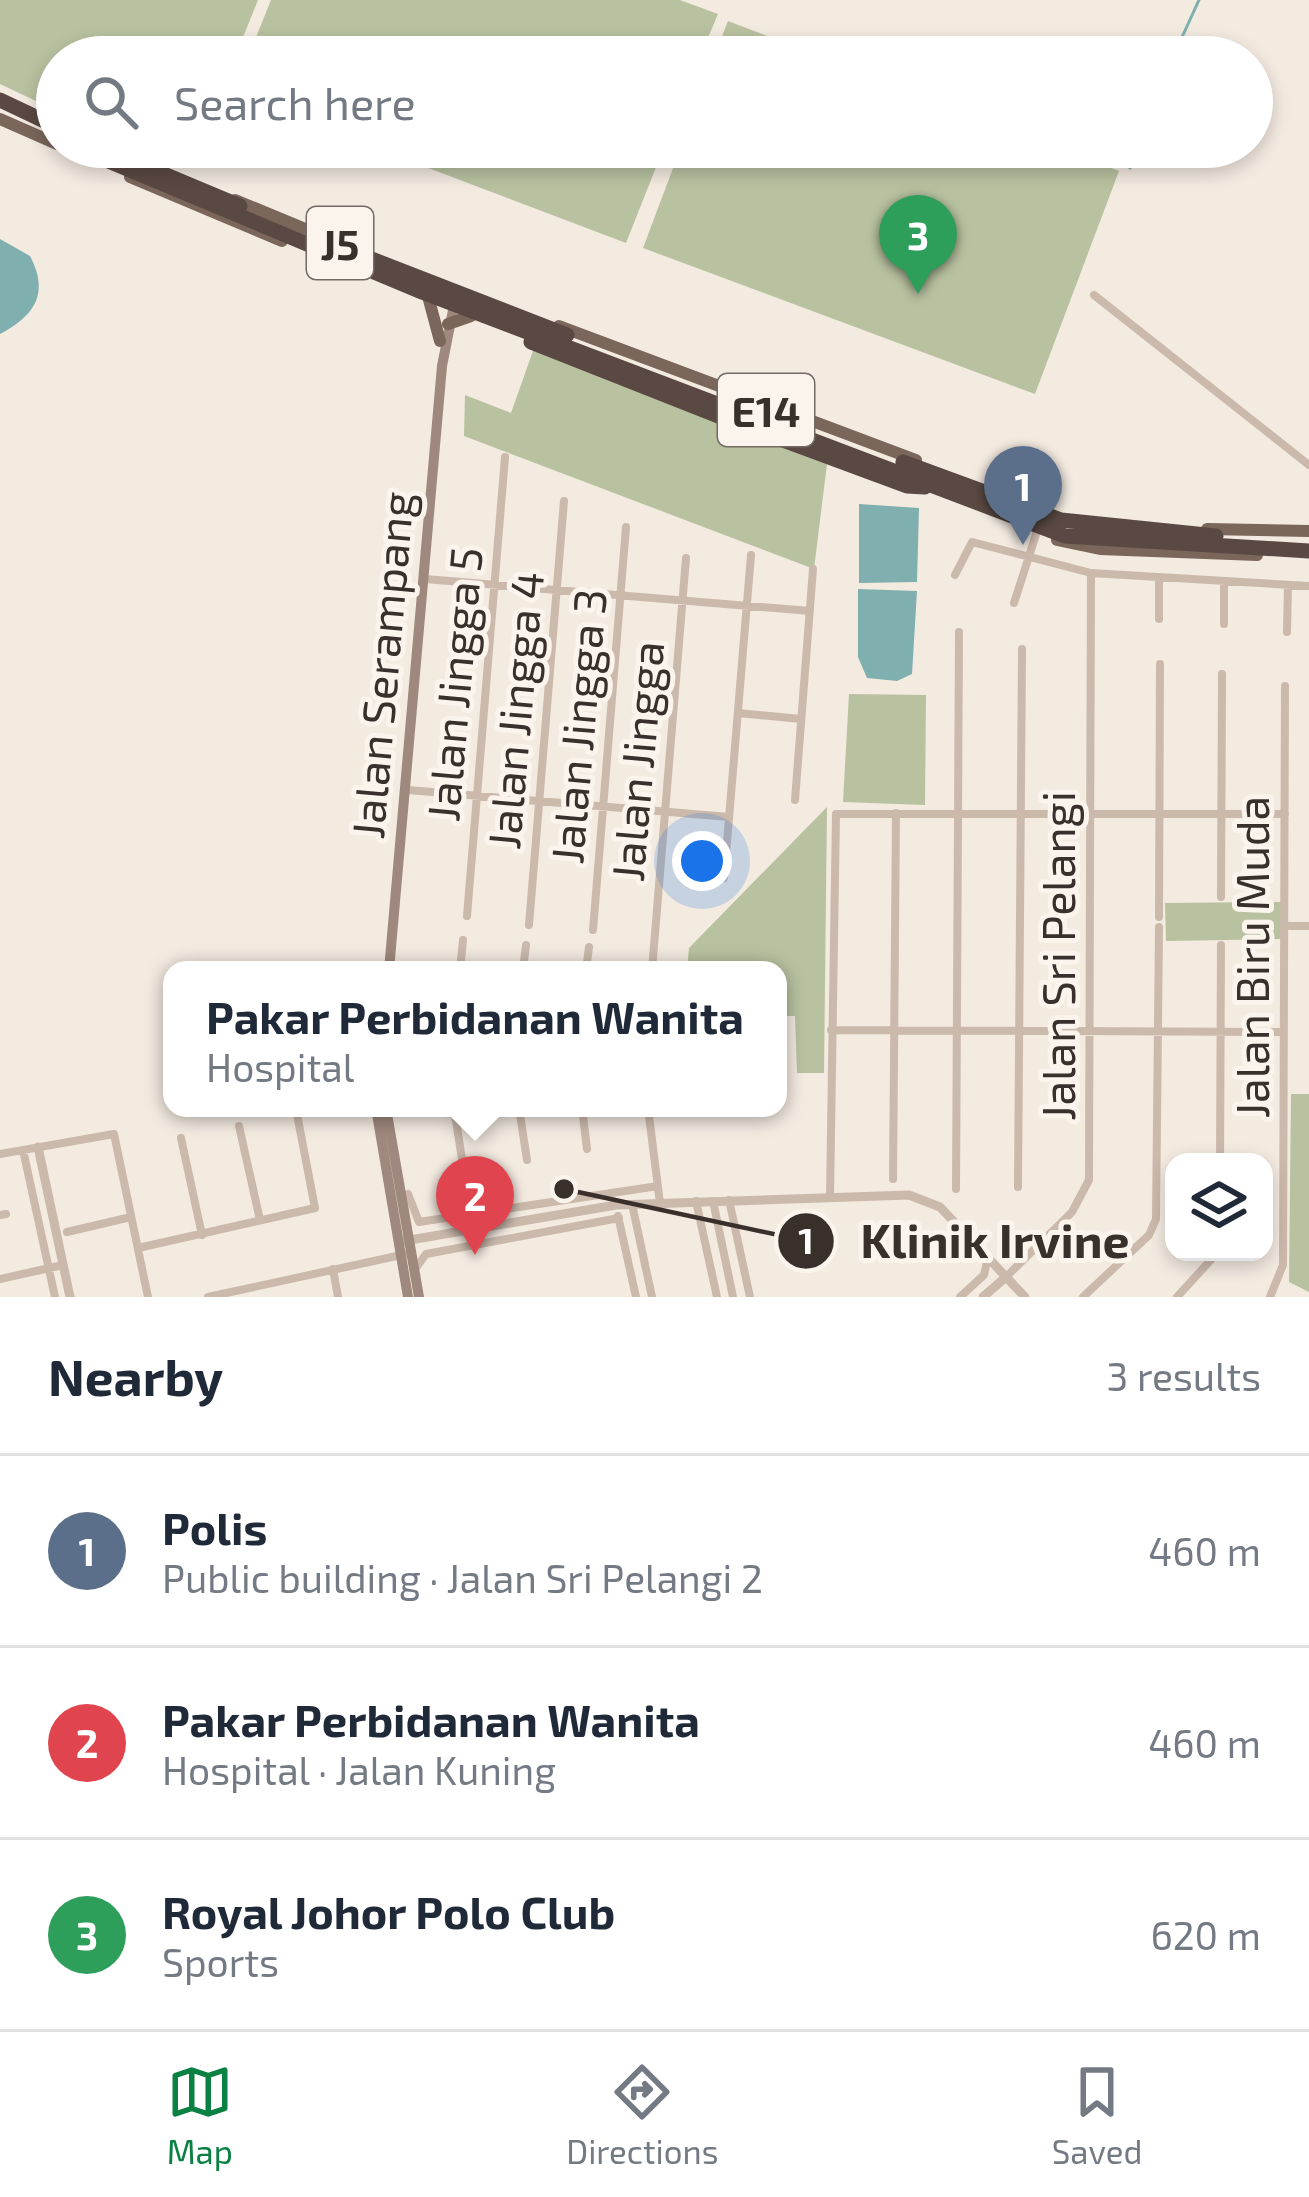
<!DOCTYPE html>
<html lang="en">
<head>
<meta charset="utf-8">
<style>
	body { margin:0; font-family:"Exo 2",sans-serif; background:#f2f2f3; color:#1f2937 }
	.controls { position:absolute; right:36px; bottom:36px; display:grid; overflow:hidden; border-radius:24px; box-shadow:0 6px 18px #0003 }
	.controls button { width:108px; height:108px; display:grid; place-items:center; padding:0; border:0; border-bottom:3px solid #e0e1e3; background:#fff; color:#1f2937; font:60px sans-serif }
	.you { position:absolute; left:702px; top:861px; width:42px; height:42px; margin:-30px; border:9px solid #fff; border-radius:50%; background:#1a73e8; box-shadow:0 0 0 18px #1a73e833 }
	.badge { display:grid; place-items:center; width:78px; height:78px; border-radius:50%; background:#0b8043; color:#fff; font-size:39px; font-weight:700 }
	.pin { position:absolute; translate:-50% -99px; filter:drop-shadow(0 3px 6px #0008) }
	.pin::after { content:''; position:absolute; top:63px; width:42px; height:36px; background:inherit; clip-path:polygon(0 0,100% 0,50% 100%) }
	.popup { position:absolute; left:163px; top:961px; width:624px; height:156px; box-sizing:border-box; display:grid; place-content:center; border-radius:24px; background:#fff; filter:drop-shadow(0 3px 9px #0005); font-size:39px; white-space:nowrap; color:#747a83 }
	.popup b { font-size:45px; color:#1f2937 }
	.popup::after { content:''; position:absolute; left:50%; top:100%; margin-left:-24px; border:24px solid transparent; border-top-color:#fff }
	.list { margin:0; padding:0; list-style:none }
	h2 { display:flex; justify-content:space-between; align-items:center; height:156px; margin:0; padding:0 48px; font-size:51px }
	h2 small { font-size:39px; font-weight:400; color:#747a83 }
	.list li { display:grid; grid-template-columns:78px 1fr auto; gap:36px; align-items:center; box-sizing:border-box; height:192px; padding:0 48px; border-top:3px solid #e0e1e3 }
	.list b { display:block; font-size:45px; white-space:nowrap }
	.list p { margin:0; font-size:39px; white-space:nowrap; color:#747a83 }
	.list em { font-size:39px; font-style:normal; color:#747a83 }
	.icon { flex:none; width:66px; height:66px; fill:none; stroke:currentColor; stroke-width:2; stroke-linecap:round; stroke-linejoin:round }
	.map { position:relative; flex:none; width:1309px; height:1297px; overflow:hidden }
	.search { position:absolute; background:#fff; box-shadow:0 6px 18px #0003; left:36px; right:36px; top:36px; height:132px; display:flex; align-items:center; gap:30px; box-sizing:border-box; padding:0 42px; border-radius:66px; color:#747a83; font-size:45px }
	.sheet { height:732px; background:#fff }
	nav { display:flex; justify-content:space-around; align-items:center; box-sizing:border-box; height:168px; border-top:3px solid #e0e1e3; background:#fff; font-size:33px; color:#747a83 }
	nav a { display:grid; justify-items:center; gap:6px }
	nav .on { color:#0b8043 }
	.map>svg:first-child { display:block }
	.green { fill:#b8c2a0 }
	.water { fill:#80afaf }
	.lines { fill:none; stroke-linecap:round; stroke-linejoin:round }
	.stream { stroke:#80afaf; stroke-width:3 }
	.minor { stroke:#cbb9ac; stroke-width:8 }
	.tertiary { stroke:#cbb9ac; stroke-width:9 }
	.secondary { stroke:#9f887d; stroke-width:10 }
	.primary { stroke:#7b665c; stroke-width:12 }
	.motorway { stroke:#5a4942; stroke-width:15 }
	.motorway-bridge { stroke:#5a4942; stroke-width:15 }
	.labels { text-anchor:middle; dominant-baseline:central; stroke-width:10; stroke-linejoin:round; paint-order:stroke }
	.shield { fill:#faf4ed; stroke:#736a65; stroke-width:3 }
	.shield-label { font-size:42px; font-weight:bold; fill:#392f2b }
	.street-label { font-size:45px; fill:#392f2b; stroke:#faf4ed }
	.leader { fill:none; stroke:#392f2b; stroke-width:4.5 }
	.callout-dot { fill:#392f2b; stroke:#faf4ed; stroke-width:4.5 }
	.mark-label { font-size:36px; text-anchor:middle; font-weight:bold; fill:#fff }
	.callout-label { font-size:48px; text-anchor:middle; font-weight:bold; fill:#392f2b; stroke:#faf4ed; stroke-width:10; stroke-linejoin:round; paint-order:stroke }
</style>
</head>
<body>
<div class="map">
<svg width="1309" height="1297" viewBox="0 0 1309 1297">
	<rect width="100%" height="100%" fill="#f3eae0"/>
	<path class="green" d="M0 0H258L235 57H57V111L0 84Z
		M271 0H680L718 14 700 57H248Z
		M728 21 823 57H714Z
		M373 147H664L626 243Z
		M681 147H971L985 152 983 147H1056L1119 171 1035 394 643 248Z
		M534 348 827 464 814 569 464 436 465 395 511 413Z
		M849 694 926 695 925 805 843 802Z
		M827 807 824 1073H797L795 1016H778V970H687L689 948Z
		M1281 902V939L1166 941 1165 903Z
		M1291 1094H1309V1292L1289 1282Z"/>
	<path class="water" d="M0 239 30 256C50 294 34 316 0 334Z
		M859 504 919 508 917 582 859 583Z
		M858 589 917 591 912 674 897 681 867 678 858 657Z"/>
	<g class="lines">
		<path class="stream" d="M1173 57 1199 0
			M1130 168 1138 147"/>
		<path class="minor" d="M1094 295 1309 465
			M955 575 972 542 1091 573 1309 586
			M1159 577V619
			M425 579 810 611
			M1014 603 1039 525
			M1224 624V581
			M1287 632 1288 585
			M738 713 801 719
			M408 790 729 817
			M795 800 813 569
			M724 878 751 555
			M1221 897 1222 674
			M467 916 505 457
			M1159 917 1160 664
			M529 925 564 501
			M1285 926H1309
			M593 930 626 527
			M460 970 463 940
			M523 970 526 945
			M586 970 589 947
			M652 970 686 558
			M831 1030 1284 1032
			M454 1108 464 1172
			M519 1108 527 1160
			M582 1108 587 1149
			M648 1108 660 1203
			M239 1126 260 1220
			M181 1138 202 1235
			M23 1150 55 1297
			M0 1154 114 1134 148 1297
			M1220 1162 1221 945
			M893 1179 896 813
			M1018 1187 1022 649
			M956 1189 959 632
			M408 1194 419 1222 658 1186
			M830 1196 836 814H1285
			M729 1200 750 1297
			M696 1201 717 1297
			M713 1201 733 1297
			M632 1204 652 1297
			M0 1215 6 1214
			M618 1216 636 1297
			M67 1232 131 1217
			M138 1248 315 1208 296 1109
			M416 1268 426 1254 619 1218
			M333 1269 338 1297
			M1006 1277 1072 1212 1089 1180 1091 573
			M0 1279 63 1265
			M208 1297 406 1254
			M960 1297 984 1275 987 1261
			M1083 1297 1149 1235 1156 1219 1159 927
			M1177 1297 1218 1252
			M1270 1297 1283 1265 1285 686"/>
		<path class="tertiary" d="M38 1147 70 1297
			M404 1241 616 1205 909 1195 940 1207 1025 1297
			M983 1297 1006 1277"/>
		<path class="secondary" d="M389 970 442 366 455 300
			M376 1108 408 1297
			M386 1108 419 1297"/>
		<path class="primary" d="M0 119 57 144
			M130 177 282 241
			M235 200 327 238
			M429 300 440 341
			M448 324 471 316
			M559 326 916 460
			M1207 529 1309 531
			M1057 540 1100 549 1257 555"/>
		<path class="motorway" d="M0 100 57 127
			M99 147 240 206
			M721 417 907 486 925 487"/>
		<path class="motorway-bridge" d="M75 147 422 292 1065 536 1309 551
			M320 239 567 335
			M531 342 721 417
			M903 462 1061 520 1216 536"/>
	</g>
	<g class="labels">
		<g class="shield">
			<rect x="307" y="207" width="66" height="72" rx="9"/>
			<rect x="718" y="374" width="96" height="72" rx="9"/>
		</g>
		<g class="shield-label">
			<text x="340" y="243">J5</text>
			<text x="766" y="410">E14</text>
		</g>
		<g class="street-label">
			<text transform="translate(381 665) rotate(-85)">Jalan Serampang</text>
			<text transform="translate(453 684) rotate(-85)">Jalan Jingga 5</text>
			<text transform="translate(514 710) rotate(-85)">Jalan Jingga 4</text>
			<text transform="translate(577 726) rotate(-85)">Jalan Jingga 3</text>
			<text transform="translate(636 761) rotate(-85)">Jalan Jingga</text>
			<text transform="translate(1057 956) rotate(-90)">Jalan Sri Pelangi</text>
			<text transform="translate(1251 957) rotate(-90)">Jalan Biru Muda</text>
		</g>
	</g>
	<path class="leader" d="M564 1189L806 1241"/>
	<g class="callout-dot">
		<circle cx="564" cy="1189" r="12"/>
		<circle cx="806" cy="1241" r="30"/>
	</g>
	<g class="mark-label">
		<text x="806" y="1254">1</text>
	</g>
	<g class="callout-label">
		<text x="995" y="1258">Klinik Irvine</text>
	</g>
</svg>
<div class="controls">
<button><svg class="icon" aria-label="layers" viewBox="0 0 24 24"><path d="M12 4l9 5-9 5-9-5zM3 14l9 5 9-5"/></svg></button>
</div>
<div class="you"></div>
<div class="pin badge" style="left:1023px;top:545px;background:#5c6f8a">1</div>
<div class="pin badge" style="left:475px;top:1255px;background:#e0444e">2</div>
<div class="popup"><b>Pakar Perbidanan Wanita</b>Hospital</div>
<div class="pin badge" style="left:918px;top:294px;background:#2e9e5b">3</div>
<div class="search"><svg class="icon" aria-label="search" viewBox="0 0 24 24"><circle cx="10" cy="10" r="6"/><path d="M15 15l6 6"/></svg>Search here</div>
</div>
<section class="sheet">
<h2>Nearby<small>3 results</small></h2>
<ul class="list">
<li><span class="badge" style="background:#5c6f8a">1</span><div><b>Polis</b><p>Public building · Jalan Sri Pelangi 2</p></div><em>460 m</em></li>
<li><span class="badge" style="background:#e0444e">2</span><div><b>Pakar Perbidanan Wanita</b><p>Hospital · Jalan Kuning</p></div><em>460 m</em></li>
<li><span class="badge" style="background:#2e9e5b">3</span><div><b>Royal Johor Polo Club</b><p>Sports</p></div><em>620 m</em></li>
</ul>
</section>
<nav>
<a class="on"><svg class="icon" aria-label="map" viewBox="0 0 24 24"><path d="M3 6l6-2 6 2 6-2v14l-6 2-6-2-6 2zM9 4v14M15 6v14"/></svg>Map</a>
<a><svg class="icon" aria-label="directions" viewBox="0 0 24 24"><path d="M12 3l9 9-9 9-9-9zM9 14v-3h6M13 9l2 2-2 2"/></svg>Directions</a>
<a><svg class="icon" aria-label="saved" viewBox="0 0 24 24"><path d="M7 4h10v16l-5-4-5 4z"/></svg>Saved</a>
</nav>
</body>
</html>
